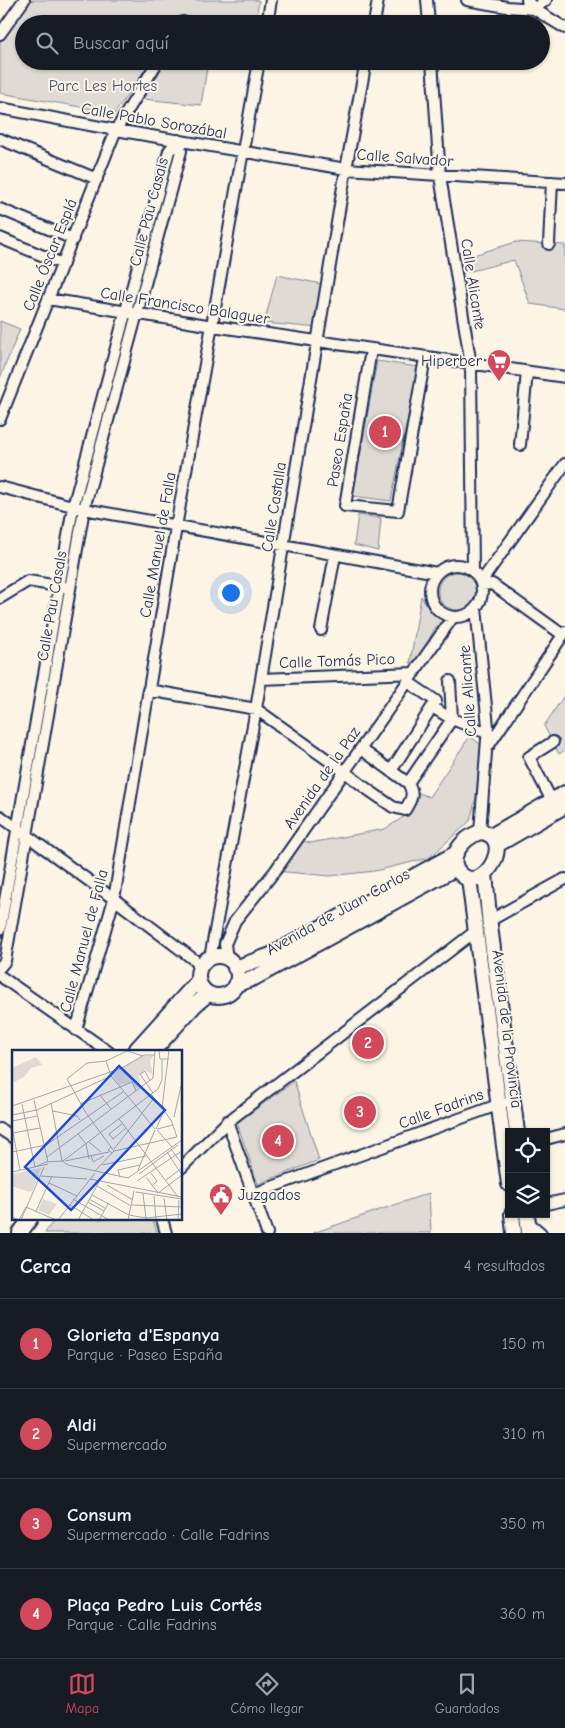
<!DOCTYPE html>
<html lang="es">
<head>
<meta charset="utf-8">
<style>
	body { margin:0; font-family:"Comic Neue",sans-serif; background:#20242c; color:#f1f3f6 }
	.controls { position:absolute; right:15px; bottom:15px; display:grid; overflow:hidden; border-radius:0px; box-shadow:0 1px 4px #0004 }
	.controls button { width:45px; height:45px; display:grid; place-items:center; padding:0; border:0; border-bottom:1px solid #363941; background:#171b24; color:#f1f3f6; font:25px sans-serif }
	.you { position:absolute; left:230px; top:592px; width:18px; height:18px; margin:-12px; border:4px solid #fff; border-radius:50%; background:#1a73e8; box-shadow:0 0 0 8px #1a73e833 }
	.badge { display:grid; place-items:center; width:32px; height:32px; border-radius:50%; background:#d1495b; color:#fff; font-size:16px; font-weight:700 }
	.pin { position:absolute; translate:-50% -50%; border:2px solid #fff; box-shadow:0 1px 5px #0006 }
	.list { margin:0; padding:0; list-style:none }
	h2 { display:flex; justify-content:space-between; align-items:center; height:65px; margin:0; padding:0 20px; font-size:21px }
	h2 small { font-size:16px; font-weight:400; color:#9ea1a6 }
	.list li { display:grid; grid-template-columns:32px 1fr auto; gap:15px; align-items:center; box-sizing:border-box; height:90px; padding:0 20px; border-top:1px solid #363941 }
	.list b { display:block; font-size:19px; white-space:nowrap }
	.list p { margin:0; font-size:16px; white-space:nowrap; color:#9ea1a6 }
	.list em { font-size:16px; font-style:normal; color:#9ea1a6 }
	.icon { flex:none; width:28px; height:28px; fill:none; stroke:currentColor; stroke-width:2; stroke-linecap:round; stroke-linejoin:round }
	.map { position:relative; flex:none; width:565px; height:1233px; overflow:hidden }
	.search { position:absolute; background:#171b24; box-shadow:0 1px 4px #0004; left:15px; right:15px; top:15px; height:55px; display:flex; align-items:center; gap:12px; box-sizing:border-box; padding:0 18px; border-radius:28px; color:#9ea1a6; font-size:19px }
	.sheet { height:425px; background:#171b24 }
	nav { display:flex; justify-content:space-around; align-items:center; box-sizing:border-box; height:70px; border-top:1px solid #363941; background:#171b24; font-size:14px; color:#9ea1a6 }
	nav a { display:grid; justify-items:center; gap:2px }
	nav .on { color:#d1495b }
	.map>svg:first-child { display:block }
	.green { fill:#dfdbd4; stroke:#7d8599 }
	.lines { fill:none; stroke-linecap:round; stroke-linejoin:round }
	.minor-casing { stroke:#1b2f5e; stroke-width:14 }
	.major-casing { stroke:#1b2f5e; stroke-width:18 }
	.minor { stroke:#fcf5e5; stroke-width:10 }
	.major { stroke:#fcf5e5; stroke-width:14 }
	.labels { text-anchor:middle; dominant-baseline:central; stroke-width:4; stroke-linejoin:round; paint-order:stroke }
	.park-label { font-size:16px; fill:#425176; stroke:#fcf5e5 }
	.street-label { font-size:16px; fill:#1b2f5e; stroke:#fcf5e5 }
	.poi-label { font-size:16px; fill:#1b2f5e; stroke:#fcf5e5; text-anchor:end }
	.inset-road { fill:none; stroke:#a2a6af; stroke-width:1 }
	.view { fill:#1d4ed8; fill-opacity:0.15; stroke:#1d4ed8; stroke-width:2.5 }
	.inset-edge { fill:none; stroke:#1b2f5e; stroke-width:2.5 }
</style>
</head>
<body>
<div class="map">
<svg width="565" height="1233" viewBox="0 0 565 1233">
	<rect width="100%" height="100%" fill="#fcf5e5"/>
	<filter id="ink" filterUnits="userSpaceOnUse"><feTurbulence type="fractalNoise" baseFrequency=".02" numOctaves="2"/><feDisplacementMap in="SourceGraphic" scale="10" xChannelSelector="R" yChannelSelector="G"/><feConvolveMatrix kernelMatrix="1 2 1 2 8 2 1 2 1" color-interpolation-filters="sRGB"/></filter>
	<g filter="url(#ink)">
		<path class="green" d="M32 0H258L259 1 255 24H201L182 17 177 24H24V61H151L110 120 104 111 0 93V42Z
			M166 61H190L207 68 201 105 143 99Z
			M516 242 565 245V309L530 304 514 260 456 275 454 261Z
			M277 275 322 284 319 328 264 323Z
			M0 321 20 329 0 378Z
			M377 361 418 367 391 501 353 496Z
			M358 515 381 518 378 551 354 545Z
			M438 591a19 19 0 1 1 38 0a19 19 0 1 1-38 0Z
			M421 596C427 606 432 617 445 621L443 626H436L420 657 410 663Z
			M565 694V750L559 754 544 726Z
			M470 736 481 745 476 797 470 821 429 858 375 871 330 876 275 871 298 839 310 843 385 829 405 816 393 807 405 810 412 790 429 797Z
			M294 1081 319 1160 258 1184 237 1123Z
			M429 1193 431 1233H313Z
			M55 1219H153L157 1233H45Z"/>
		<g class="lines">
			<g class="minor-casing">
				<path id="minor" d="M427 0 429 24
					M467 0 507 7 534 9
					M527 0 534 9 565 28
					M534 9 546 0
					M182 24 183 22 187 24
					M267 24 271 0
					M374 24 378 0
					M0 34 24 0
					M432 61 440 176 471 365 473 572
					M0 108 116 130 346 169 565 183
					M0 139 97 179
					M0 209 73 239
					M0 238 63 264
					M549 244 552 182
					M48 299 213 326 565 377
					M371 350 345 506 398 511 425 358
					M0 419 116 130 158 61
					M520 445 527 372
					M0 487 84 509 437 573
					M430 591a26 26 0 1 1 52 0a26 26 0 1 1-52 0Z
					M481 582 565 464
					M482 585 492 584 563 635
					M0 598 28 581 64 587
					M476 608 488 726 480 832
					M321 630 335 555
					M261 679 414 673
					M408 682 436 701
					M148 690 256 709 345 772 367 789 393 807 405 810C411 800 415 794 408 783L361 749
					M487 748 565 632
					M391 771 432 707 452 719 487 733
					M408 783 452 719 450 681
					M552 801 529 757 553 742
					M0 816 114 899 201 965
					M489 921 565 879
					M0 929 73 507 169 151 178 140
					M210 958 256 709 346 169 366 61
					M227 959 225 944 235 921 275 871 453 617
					M0 967 5 961 84 509 181 151 178 140
					M0 976 109 1052
					M76 1030 114 899 176 527 259 61
					M227 1121 267 1233
					M0 1129 14 1138
					M546 1139 565 1134
					M181 1168 226 1123 477 930
					M253 1194 503 1103
					M546 1204 565 1200
					M162 1219 166 1233
					M528 1222 541 1233"/>
			</g>
			<g class="major-casing">
				<path id="major" d="M480 832C516 835 486 893 463 876 443 861 462 838 480 832Z
					M491 836 565 793
					M497 845 565 806
					M485 874 490 926 517 1132
					M469 879 509 1184
					M198 976a20 20 0 1 1 40 0a20 20 0 1 1-40 0Z
					M235 968 271 955 455 854
					M235 985 254 978 456 868
					M134 1052 198 981
					M152 1052 196 1004 208 994
					M512 1214 514 1233
					M527 1214 529 1233
					M20 1233 30 1219"/>
			</g>
			<use href="#minor" class="minor"/>
			<use href="#major" class="major"/>
		</g>
	</g>
	<defs>
		<g id="supermarket-pin" transform="scale(1.25)"><path d="M0 17L-7.5 6A9.5 9.5 0 1 1 7.5 6Z" fill="#d1495b" stroke="#fcf5e5"/><path d="M-6-5.5h2.5l.6 2H6L4.5 2H-2.5L-4.4-4H-6ZM-1.5 3.2a1.3 1.3 0 1 0 .1 0ZM3 3.2a1.3 1.3 0 1 0 .1 0Z" fill="#fff"/></g>
		<g id="civic-pin" transform="scale(1.25)"><path d="M0 17L-7.5 6A9.5 9.5 0 1 1 7.5 6Z" fill="#d1495b" stroke="#fcf5e5"/><path d="M-.6-6.5H3V-4.5H.6V-3L4-1V1h2V6H-6V1h2V-1L-.6-3ZM-1.2 2.5V6h2.4V2.5Z" fill="#fff"/></g>
	</defs>
	<g fill-rule="evenodd">
		<use href="#supermarket-pin" x="499" y="361"/>
		<use href="#civic-pin" x="221" y="1195"/>
	</g>
	<g class="labels">
		<g class="park-label">
			<text x="103" y="86">Parc Les Hortes</text>
		</g>
		<g class="street-label">
			<text transform="translate(154 121) rotate(10)">Calle Pablo Sorozábal</text>
			<text transform="translate(405 158) rotate(4)">Calle Salvador</text>
			<text transform="translate(149 212) rotate(-75)">Calle Pau Casals</text>
			<text transform="translate(50 255) rotate(-68)">Calle Óscar Esplá</text>
			<text transform="translate(473 284) rotate(81)">Calle Alicante</text>
			<text transform="translate(185 306) rotate(9)">Calle Francisco Balaguer</text>
			<text transform="translate(340 440) rotate(-81)">Paseo España</text>
			<text transform="translate(274 507) rotate(-81)">Calle Castalla</text>
			<text transform="translate(158 545) rotate(-80)">Calle Manuel de Falla</text>
			<text transform="translate(52 606) rotate(-80)">Calle Pau Casals</text>
			<text transform="translate(337 661) rotate(-2)">Calle Tomás Pico</text>
			<text transform="translate(468 691) rotate(-94)">Calle Alicante</text>
			<text transform="translate(322 778) rotate(-55)">Avenida de la Paz</text>
			<text transform="translate(338 912) rotate(-29)">Avenida de Juan Carlos</text>
			<text transform="translate(84 941) rotate(-75)">Calle Manuel de Falla</text>
			<text transform="translate(507 1029) rotate(83)">Avenida de la Provincia</text>
			<text transform="translate(441 1109) rotate(-20)">Calle Fadrins</text>
		</g>
		<g class="poi-label">
			<text x="482" y="361">Hiperber</text>
			<text x="238" y="1195" text-anchor="start">Juzgados</text>
		</g>
	</g>
	<g transform="translate(12 1050)">
		<rect width="170" height="170" fill="#fcf5e5"/>
		<path d="M131 6H141L138 11 141 25 133 20 127 25 128 36 124 39 120 32 107 35 99 23ZM24 7 30 15 19 18 12 27 0 33V18ZM29 118 21 140 17 142 0 136V124ZM31 149 45 154 37 165 26 160Z" fill="#dfdbd4"/>
		<path class="inset-road" d="M157 0 150 58 159 70M147 1 148 9H157M94 11 115 1 131 6M138 31 133 21 128 24 141 43M139 44 150 58M88 45 99 59M22 50 36 112M39 53 50 111M10 54 23 117M68 54 120 32 124 41M0 56 110 18 132 5H143M41 61 65 66 68 70M0 65 25 60 99 26M162 67 169 36M107 69 166 147M159 70 165 87M0 71 25 66M111 73 97 84 101 89 114 78M0 77 8 120M144 79 151 63M145 79 161 75M145 80 160 97M1 83 28 78M66 84 74 94 77 109M77 92 89 102M99 97 74 63 55 29 75 13 94 11 99 26 143 79M102 99 142 48M159 99 170 114M102 101 165 87M0 102 34 95 111 42M79 105 81 112 92 106M35 107 141 28 143 0M51 111 146 39 150 30V9M53 111 97 102M90 115 134 106M23 117 34 112 50 111 56 115 116 128 170 90M126 120 143 80M83 121 102 101 99 97 96 100 100 103M0 122 36 114M139 123 145 131 141 135M127 124 166 95M28 126 75 129M108 127 106 120 128 115M134 127 146 143M78 129 170 147M154 130 170 118M125 131 170 101M37 133 65 146M95 135 121 150M85 136 119 156M124 142 170 149M146 143 170 125 155 102M131 144 134 168M80 145 117 165M142 146 144 170M152 148 155 170M61 149 97 170M77 149 93 158M76 152 92 161M58 155 82 170M120 155 170 157M14 157 44 170M24 161 40 126M117 165 134 168 170 164M0 167 7 170 14 157M9 170 32 117M46 170 83 123M66 170 87 132M87 170 96 154M116 170 122 141M166 170 167 150"/>
		<path class="view" d="M107 16 153 60 59 160 13 117Z"/>
		<rect width="170" height="170" class="inset-edge"/>
	</g>
</svg>
<div class="controls">
<button><svg class="icon" aria-label="locate" viewBox="0 0 24 24"><circle cx="12" cy="12" r="6"/><path d="M12 2v4M12 18v4M2 12h4M18 12h4"/></svg></button>
<button><svg class="icon" aria-label="layers" viewBox="0 0 24 24"><path d="M12 4l9 5-9 5-9-5zM3 14l9 5 9-5"/></svg></button>
</div>
<div class="you"></div>
<div class="pin badge" style="left:385px;top:432px">1</div>
<div class="pin badge" style="left:368px;top:1043px">2</div>
<div class="pin badge" style="left:360px;top:1112px">3</div>
<div class="pin badge" style="left:278px;top:1141px">4</div>
<div class="search"><svg class="icon" aria-label="search" viewBox="0 0 24 24"><circle cx="10" cy="10" r="6"/><path d="M15 15l6 6"/></svg>Buscar aquí</div>
</div>
<section class="sheet">
<h2>Cerca<small>4 resultados</small></h2>
<ul class="list">
<li><span class="badge">1</span><div><b>Glorieta d'Espanya</b><p>Parque · Paseo España</p></div><em>150 m</em></li>
<li><span class="badge">2</span><div><b>Aldi</b><p>Supermercado</p></div><em>310 m</em></li>
<li><span class="badge">3</span><div><b>Consum</b><p>Supermercado · Calle Fadrins</p></div><em>350 m</em></li>
<li><span class="badge">4</span><div><b>Plaça Pedro Luis Cortés</b><p>Parque · Calle Fadrins</p></div><em>360 m</em></li>
</ul>
</section>
<nav>
<a class="on"><svg class="icon" aria-label="map" viewBox="0 0 24 24"><path d="M3 6l6-2 6 2 6-2v14l-6 2-6-2-6 2zM9 4v14M15 6v14"/></svg>Mapa</a>
<a><svg class="icon" aria-label="directions" viewBox="0 0 24 24"><path d="M12 3l9 9-9 9-9-9zM9 14v-3h6M13 9l2 2-2 2"/></svg>Cómo llegar</a>
<a><svg class="icon" aria-label="saved" viewBox="0 0 24 24"><path d="M7 4h10v16l-5-4-5 4z"/></svg>Guardados</a>
</nav>
</body>
</html>
